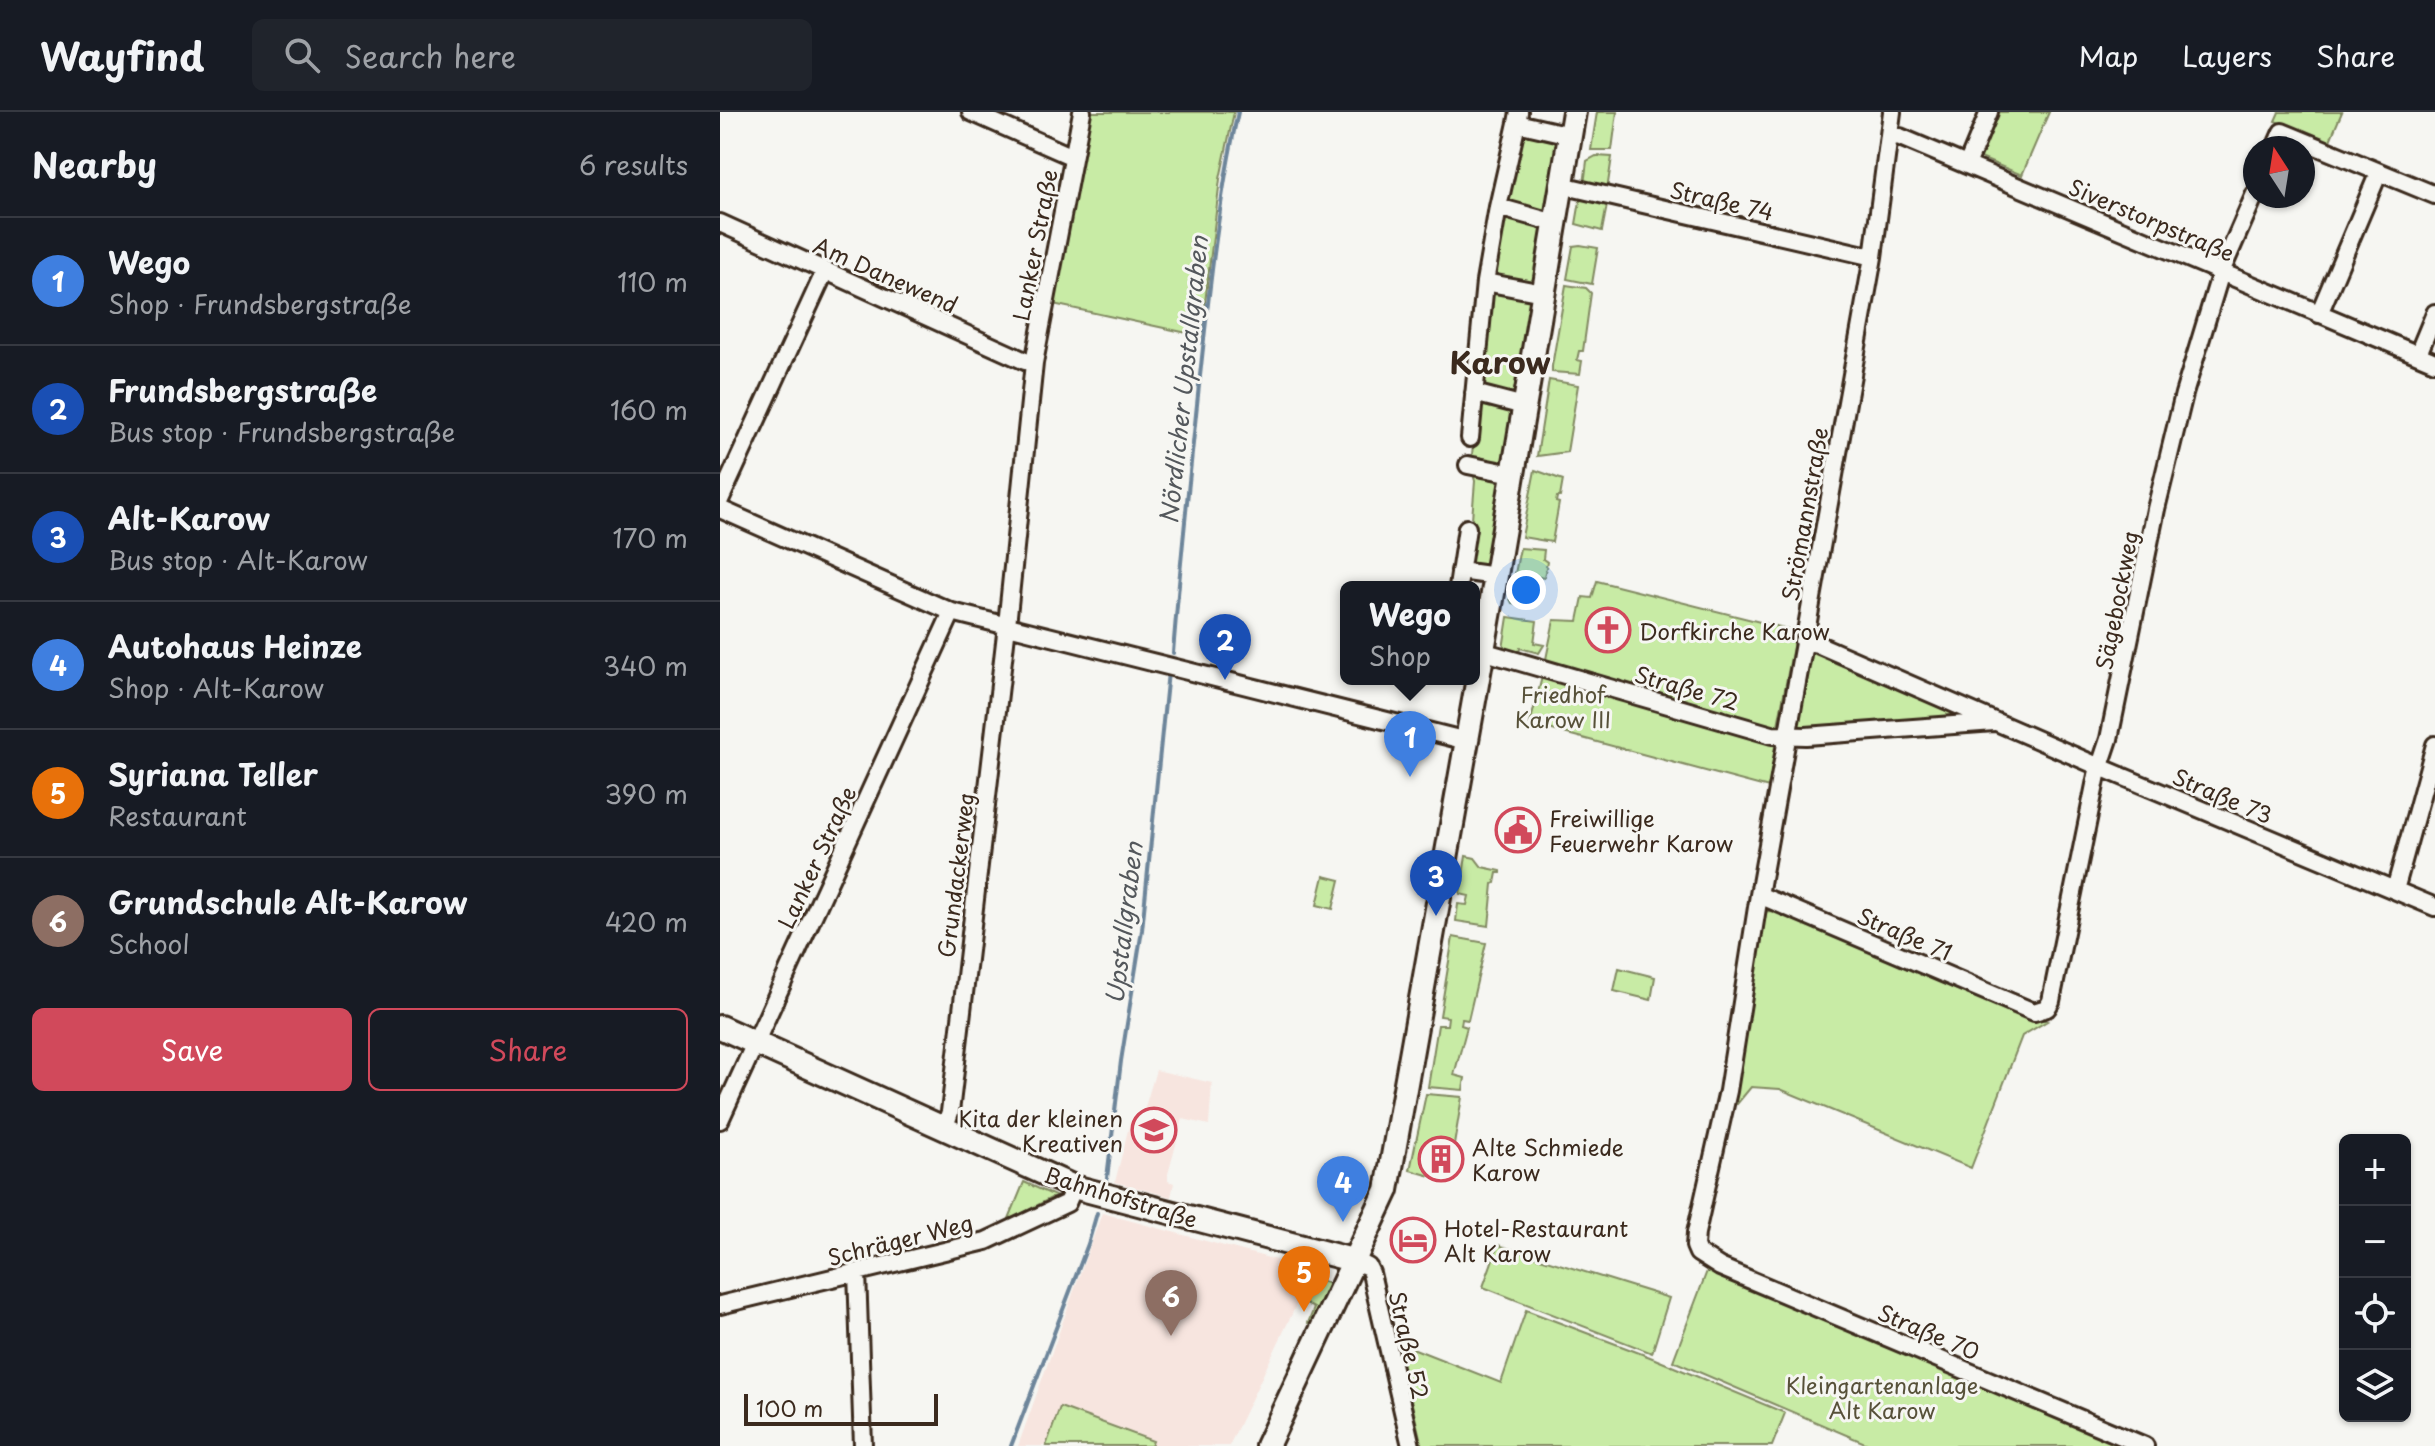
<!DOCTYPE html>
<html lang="en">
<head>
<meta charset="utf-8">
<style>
	body { margin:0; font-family:"Playpen Sans",sans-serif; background:#20242c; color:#f1f3f6 }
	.controls { position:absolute; right:24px; bottom:24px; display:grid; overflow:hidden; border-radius:12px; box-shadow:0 2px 6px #0004 }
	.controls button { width:72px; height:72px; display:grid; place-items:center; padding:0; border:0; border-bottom:2px solid #363941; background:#171b24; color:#f1f3f6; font:40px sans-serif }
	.compass { position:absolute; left:1523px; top:24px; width:72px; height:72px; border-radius:50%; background:#171b24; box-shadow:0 2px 6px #0004; rotate:348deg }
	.scale { position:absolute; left:24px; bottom:20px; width:194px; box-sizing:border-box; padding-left:8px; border:4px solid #3b2a1e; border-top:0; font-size:22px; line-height:28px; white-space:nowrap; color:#3b2a1e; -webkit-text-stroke:6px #f6f6f2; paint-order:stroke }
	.you { position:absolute; left:806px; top:478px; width:28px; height:28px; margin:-20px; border:6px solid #fff; border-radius:50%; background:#1a73e8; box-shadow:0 0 0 12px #1a73e833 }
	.badge { display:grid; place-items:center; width:52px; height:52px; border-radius:50%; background:#d1495b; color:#fff; font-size:26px; font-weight:700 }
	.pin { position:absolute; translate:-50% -66px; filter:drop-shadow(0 2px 4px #0008) }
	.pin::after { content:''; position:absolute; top:42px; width:28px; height:24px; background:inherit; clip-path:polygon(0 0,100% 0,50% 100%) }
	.popup { position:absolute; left:620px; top:469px; width:140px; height:104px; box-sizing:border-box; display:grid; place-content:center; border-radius:12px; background:#171b24; filter:drop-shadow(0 2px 6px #0005); font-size:26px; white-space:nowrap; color:#9ea1a6 }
	.popup b { font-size:30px; color:#f1f3f6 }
	.popup::after { content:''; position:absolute; left:50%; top:100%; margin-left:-16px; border:16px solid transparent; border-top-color:#171b24 }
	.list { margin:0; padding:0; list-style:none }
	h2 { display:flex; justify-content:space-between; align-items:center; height:104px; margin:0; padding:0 32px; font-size:34px }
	h2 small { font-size:26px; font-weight:400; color:#9ea1a6 }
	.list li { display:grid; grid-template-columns:52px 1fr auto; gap:24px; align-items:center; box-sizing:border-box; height:128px; padding:0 32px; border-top:2px solid #363941 }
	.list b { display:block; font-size:30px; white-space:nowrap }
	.list p { margin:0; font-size:26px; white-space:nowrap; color:#9ea1a6 }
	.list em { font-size:26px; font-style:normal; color:#9ea1a6 }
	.actions { display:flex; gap:16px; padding:24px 32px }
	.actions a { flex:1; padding:18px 0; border:2px solid #d1495b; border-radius:12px; text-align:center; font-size:28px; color:#d1495b }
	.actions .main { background:#d1495b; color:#fff }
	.icon { flex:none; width:44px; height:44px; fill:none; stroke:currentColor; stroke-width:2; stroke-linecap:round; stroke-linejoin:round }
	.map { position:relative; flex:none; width:1715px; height:1334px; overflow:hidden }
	header { display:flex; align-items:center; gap:48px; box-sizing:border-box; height:112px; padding:0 40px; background:#171b24; border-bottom:2px solid #363941 }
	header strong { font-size:38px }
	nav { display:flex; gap:44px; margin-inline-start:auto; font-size:28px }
	.search { width:560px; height:72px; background:#20242c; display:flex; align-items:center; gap:20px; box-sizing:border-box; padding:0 28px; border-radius:12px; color:#9ea1a6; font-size:30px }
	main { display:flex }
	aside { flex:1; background:#171b24 }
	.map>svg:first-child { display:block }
	.built { fill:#f7e5df }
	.green { fill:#c8eba5; stroke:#828a62; stroke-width:2 }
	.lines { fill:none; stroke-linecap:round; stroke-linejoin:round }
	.stream { stroke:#6d859a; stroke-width:4 }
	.street-casing { stroke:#3b2a1e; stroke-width:22 }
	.secondary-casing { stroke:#3b2a1e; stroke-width:28 }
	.street { stroke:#f6f6f2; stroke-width:16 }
	.secondary { stroke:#f6f6f2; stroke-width:22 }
	.labels { text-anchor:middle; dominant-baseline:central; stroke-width:6; stroke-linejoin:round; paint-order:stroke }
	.street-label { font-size:22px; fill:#3b2a1e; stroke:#f6f6f2 }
	.poi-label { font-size:22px; fill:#3b2a1e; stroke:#f6f6f2; text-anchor:start }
	.park-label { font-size:22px; fill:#575139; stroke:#f6f6f2 }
	.water-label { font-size:24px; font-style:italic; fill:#54585c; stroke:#f6f6f2 }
	.district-label { font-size:30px; font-weight:bold; fill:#3b2a1e; stroke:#f6f6f2 }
</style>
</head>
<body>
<header>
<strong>Wayfind</strong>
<div class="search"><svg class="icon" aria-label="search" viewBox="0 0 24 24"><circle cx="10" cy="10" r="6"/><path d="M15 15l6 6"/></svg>Search here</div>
<nav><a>Map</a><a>Layers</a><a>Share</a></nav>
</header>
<main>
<aside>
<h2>Nearby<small>6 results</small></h2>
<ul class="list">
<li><span class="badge" style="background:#3f7fe0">1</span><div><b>Wego</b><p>Shop · Frundsbergstraße</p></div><em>110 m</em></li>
<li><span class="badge" style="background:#1a4fb4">2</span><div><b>Frundsbergstraße</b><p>Bus stop · Frundsbergstraße</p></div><em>160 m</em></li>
<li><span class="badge" style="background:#1a4fb4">3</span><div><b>Alt-Karow</b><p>Bus stop · Alt-Karow</p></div><em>170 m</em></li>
<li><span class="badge" style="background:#3f7fe0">4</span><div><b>Autohaus Heinze</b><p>Shop · Alt-Karow</p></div><em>340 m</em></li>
<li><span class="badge" style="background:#e8710a">5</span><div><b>Syriana Teller</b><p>Restaurant</p></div><em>390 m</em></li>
<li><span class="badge" style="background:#8d6e63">6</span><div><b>Grundschule Alt-Karow</b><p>School</p></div><em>420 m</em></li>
</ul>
<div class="actions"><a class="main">Save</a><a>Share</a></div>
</aside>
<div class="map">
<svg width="1715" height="1334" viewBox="0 0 1715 1334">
	<rect width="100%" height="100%" fill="#f6f6f2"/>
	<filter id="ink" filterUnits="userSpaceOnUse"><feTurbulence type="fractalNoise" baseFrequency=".0125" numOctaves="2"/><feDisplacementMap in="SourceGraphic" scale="16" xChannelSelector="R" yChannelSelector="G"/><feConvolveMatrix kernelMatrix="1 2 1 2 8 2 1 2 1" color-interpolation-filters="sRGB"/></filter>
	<g filter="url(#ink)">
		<path class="built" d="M436 958 492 971 489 1013 463 1007 448 1062V1069L454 1071 451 1085 395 1070 410 1010 420 1012Z
			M382 1101 593 1158 509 1334H298Z"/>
		<path class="green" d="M371 0H514L500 67 481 224 333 192Z
			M877 0H897L892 38H871Z
			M1277 0H1329L1302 63 1258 45Z
			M1559 0H1622L1609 31 1555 9Z
			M802 17 840 29 828 101 787 93Z
			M876 44 892 45 887 78 864 73 867 49Z
			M863 87 887 93 882 119 856 112 860 89Z
			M787 101 815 109 824 120 816 171 810 174 772 164 780 106Z
			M860 133 878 136 872 172 847 167 853 134Z
			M846 173 866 176 871 181 863 239H859L857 248 862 249 860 262 832 260V254Z
			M775 176 810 183 813 189 797 276 789 284 763 277 768 180Z
			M829 268 858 273 847 340 817 344Z
			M762 288 787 295 793 303 784 350 778 355 755 350 752 343 757 291Z
			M815 358 843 368 840 385H837L836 390 839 391 832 430 802 425Z
			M753 362 777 363 780 368 765 454 761 459 748 457 755 369Z
			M800 436 824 438 823 447 827 450 824 466 814 464 812 469 802 467 798 487 808 489V493L792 491 790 487Z
			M877 469 1076 519 1058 613 1052 617 825 552 834 508 858 509 863 485 872 486Z
			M788 505 817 509 814 531 824 533 819 541 800 536 798 544 783 537Z
			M1099 538 1251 605 1078 618 1077 614 1088 542Z
			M823 561 1053 629 1055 634 1049 676 810 612Z
			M746 744 755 746 762 755 781 759V761H777L775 771 773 772 769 814 736 809 738 792 747 793 749 784 740 782Z
			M604 764 620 768 613 797 597 793Z
			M1048 799 1062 800 1242 880 1294 900 1327 909 1302 924 1251 1056 1060 977 1031 975 1017 992 1009 989 1043 802Z
			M733 825 766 831 748 908 742 907 741 913 747 915 734 963 745 966 743 978 708 975 718 913H727L728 905 720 904Z
			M899 856 935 865 931 888 894 879Z
			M706 982 742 985 728 1069 690 1058Z
			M304 1070 335 1084 288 1109Z
			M778 1133 949 1186 932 1241 763 1175Z
			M987 1159 1409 1334H1152L953 1249Z
			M594 1165 611 1173 594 1214 588 1211 594 1196 582 1190Z
			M806 1198 930 1245 1065 1301 1052 1334H702L677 1230 781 1271Z
			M340 1295 433 1329 431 1334H326Z"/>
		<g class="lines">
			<path class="stream" d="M453 541C460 451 470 362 479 273 489 181 498 90 518 0
				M387 1066 401 949 422 818 448 560
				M291 1334 368 1132 377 1101"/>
			<g class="street-casing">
				<path id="street" d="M251 0 353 45
					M799 0 797 11 850 23
					M1172 0 1153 145 1039 783 1008 979 976 1121 975 1134 978 1141 1000 1155 1425 1334
					M1169 23 1180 25 1715 250
					M1555 36 1562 20 1715 83
					M1247 53 1269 0
					M841 73 1153 145
					M778 95 835 111
					M0 111 305 249 314 251
					M765 170 823 181
					M1599 202 1659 60
					M1698 242 1715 201
					M754 281 804 294
					M750 326 765 170 778 95 797 11
					M748 353 793 362
					M0 388 105 159
					M0 397 232 500 747 629
					M740 459 776 464
					M738 475 747 416
					M1083 529 1097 532 1380 655 1715 795
					M762 539 1052 623 1086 624 1274 610
					M1675 778 1715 633
					M1039 783 1314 900 1327 896 1331 889 1377 663 1389 627 1436 397 1464 282 1501 160 1535 82
					M0 1008 232 500
					M224 1017 230 1000 238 933 287 513 314 251 362 0
					M636 1149 648 1155 651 1161 691 1334
					M137 1160 143 1334
					M0 1193 266 1129 347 1091 354 1075"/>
			</g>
			<g class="secondary-casing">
				<path id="secondary" d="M0 915 354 1075 636 1149
					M547 1334 667 1078 771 493 854 0"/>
			</g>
			<use href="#street" class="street"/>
			<use href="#secondary" class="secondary"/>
		</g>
	</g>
	<defs>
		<g id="church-ring" transform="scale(2.3)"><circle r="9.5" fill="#f6f6f2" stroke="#d1495b" stroke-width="1.5"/><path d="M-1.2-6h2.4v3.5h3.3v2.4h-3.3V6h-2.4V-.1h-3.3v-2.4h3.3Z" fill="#d1495b"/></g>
		<g id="civic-ring" transform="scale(2.3)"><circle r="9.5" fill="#f6f6f2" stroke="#d1495b" stroke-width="1.5"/><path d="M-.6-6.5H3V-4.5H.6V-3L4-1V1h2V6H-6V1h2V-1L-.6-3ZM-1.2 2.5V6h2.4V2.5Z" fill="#d1495b"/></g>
		<g id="school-ring" transform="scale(2.3)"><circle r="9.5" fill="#f6f6f2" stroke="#d1495b" stroke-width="1.5"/><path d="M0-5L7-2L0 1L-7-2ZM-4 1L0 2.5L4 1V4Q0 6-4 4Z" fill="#d1495b"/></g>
		<g id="building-ring" transform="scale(2.3)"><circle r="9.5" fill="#f6f6f2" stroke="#d1495b" stroke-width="1.5"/><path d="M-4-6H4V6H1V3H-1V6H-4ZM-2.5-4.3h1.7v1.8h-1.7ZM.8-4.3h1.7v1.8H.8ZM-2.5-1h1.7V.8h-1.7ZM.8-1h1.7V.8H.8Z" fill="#d1495b"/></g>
		<g id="hotel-ring" transform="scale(2.3)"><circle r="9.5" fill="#f6f6f2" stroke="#d1495b" stroke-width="1.5"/><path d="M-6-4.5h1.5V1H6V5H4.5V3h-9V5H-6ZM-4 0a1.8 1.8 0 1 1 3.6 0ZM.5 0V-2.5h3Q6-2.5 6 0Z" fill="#d1495b"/></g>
	</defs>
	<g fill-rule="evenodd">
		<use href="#church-ring" x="888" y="518"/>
		<use href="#civic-ring" x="798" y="718"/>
		<use href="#school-ring" x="434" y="1018"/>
		<use href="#building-ring" x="721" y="1047"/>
		<use href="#hotel-ring" x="693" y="1128"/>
	</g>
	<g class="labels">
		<g class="street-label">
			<text transform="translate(1002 88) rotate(13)">Straße 74</text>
			<text transform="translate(1432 107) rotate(23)">Siverstorpstraße</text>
			<text transform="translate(314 133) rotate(-79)">Lanker Straße</text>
			<text transform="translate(166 162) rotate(24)">Am Danewend</text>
			<text transform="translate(1084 402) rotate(-80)">Strömannstraße</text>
			<text transform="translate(1396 488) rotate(-79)">Sägebockweg</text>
			<text transform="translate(967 575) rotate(16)">Straße 72</text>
			<text transform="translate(1503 683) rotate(23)">Straße 73</text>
			<text transform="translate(96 745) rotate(-65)">Lanker Straße</text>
			<text transform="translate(235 763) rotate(-83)">Grundackerweg</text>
			<text transform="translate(1185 821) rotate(23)">Straße 71</text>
			<text transform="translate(401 1084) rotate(17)">Bahnhofstraße</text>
			<text transform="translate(180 1127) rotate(-14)">Schräger Weg</text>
			<text transform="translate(1209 1219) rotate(23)">Straße 70</text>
			<text transform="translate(690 1233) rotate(77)">Straße 52</text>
		</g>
		<g class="poi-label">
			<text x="919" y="518">Dorfkirche Karow</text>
			<text x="829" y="705">Freiwillige<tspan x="829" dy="25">Feuerwehr Karow</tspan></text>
			<text x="403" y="1005" text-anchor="end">Kita der kleinen<tspan x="403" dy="25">Kreativen</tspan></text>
			<text x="752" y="1034">Alte Schmiede<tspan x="752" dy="25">Karow</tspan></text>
			<text x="724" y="1115">Hotel-Restaurant<tspan x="724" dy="25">Alt Karow</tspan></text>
		</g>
		<g class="park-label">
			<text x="843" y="581">Friedhof<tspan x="843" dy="25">Karow III</tspan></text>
			<text x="1162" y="1272">Kleingartenanlage<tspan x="1162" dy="25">Alt Karow</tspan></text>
		</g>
		<g class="water-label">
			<text transform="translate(463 268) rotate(-84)">Nördlicher Upstallgraben</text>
			<text transform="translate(403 811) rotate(-83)">Upstallgraben</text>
		</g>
		<g class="district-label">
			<text x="780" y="249">Karow</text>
		</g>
	</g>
</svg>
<div class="controls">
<button>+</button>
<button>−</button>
<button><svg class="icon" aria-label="locate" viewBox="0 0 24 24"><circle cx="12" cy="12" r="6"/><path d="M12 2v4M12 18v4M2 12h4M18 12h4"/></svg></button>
<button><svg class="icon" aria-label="layers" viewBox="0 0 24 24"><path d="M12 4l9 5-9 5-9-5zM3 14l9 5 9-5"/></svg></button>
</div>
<svg class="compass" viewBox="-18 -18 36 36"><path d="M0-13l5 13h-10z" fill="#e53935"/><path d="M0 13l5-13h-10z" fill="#9ea1a6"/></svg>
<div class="scale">100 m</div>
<div class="you"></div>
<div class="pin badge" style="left:690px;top:665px;background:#3f7fe0">1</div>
<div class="popup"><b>Wego</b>Shop</div>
<div class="pin badge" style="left:505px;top:568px;background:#1a4fb4">2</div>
<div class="pin badge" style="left:716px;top:804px;background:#1a4fb4">3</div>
<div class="pin badge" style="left:623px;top:1110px;background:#3f7fe0">4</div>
<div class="pin badge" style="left:584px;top:1200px;background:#e8710a">5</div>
<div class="pin badge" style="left:451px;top:1224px;background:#8d6e63">6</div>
</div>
</main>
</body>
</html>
